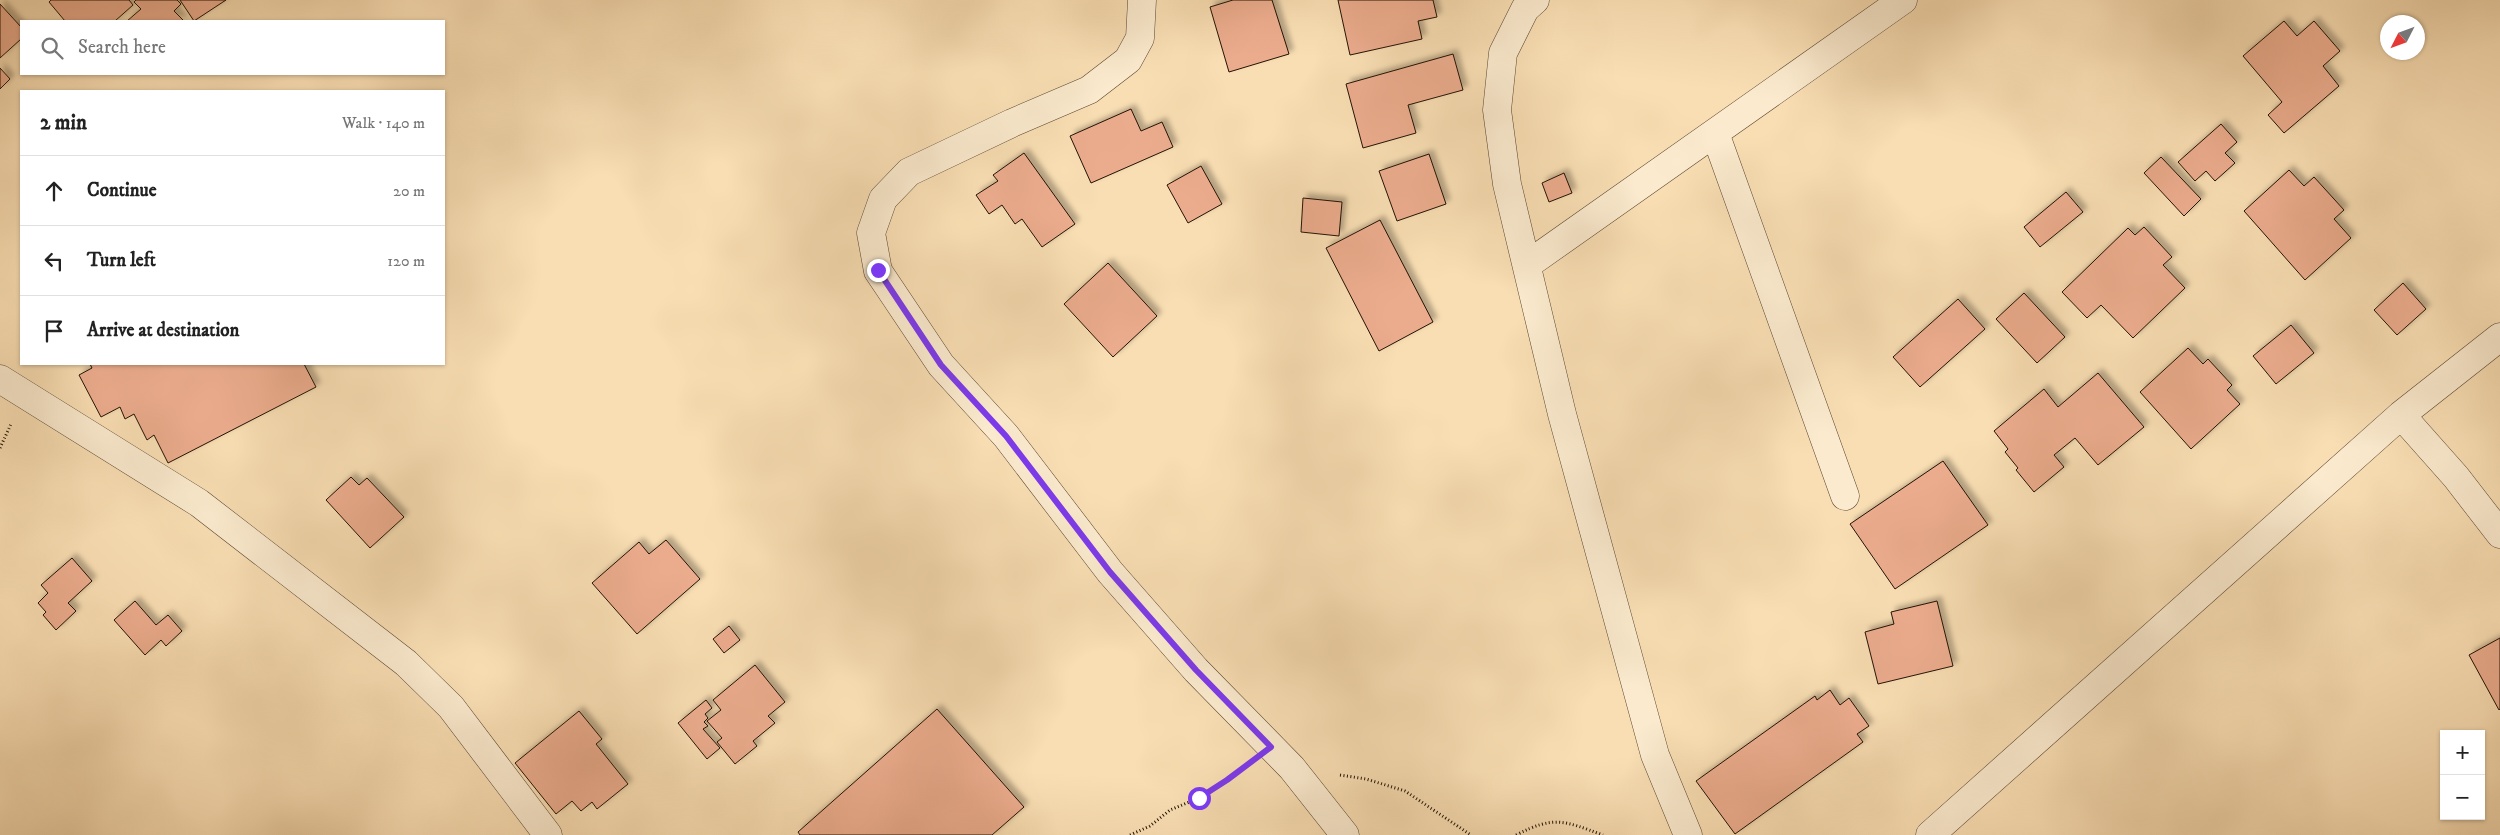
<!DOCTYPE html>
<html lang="en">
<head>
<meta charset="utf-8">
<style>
	body { margin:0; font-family:"IM FELL DW Pica",serif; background:#f2f2f2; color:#222 }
	.controls { position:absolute; right:15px; bottom:15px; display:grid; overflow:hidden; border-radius:0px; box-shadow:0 1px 4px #0004 }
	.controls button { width:45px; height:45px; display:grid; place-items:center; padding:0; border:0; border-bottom:1px solid #e0e0e0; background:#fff; color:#222; font:25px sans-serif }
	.compass { position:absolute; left:2380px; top:15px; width:45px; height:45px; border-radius:50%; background:#fff; box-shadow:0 1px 4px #0004; rotate:228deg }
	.stop { position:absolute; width:15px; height:15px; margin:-11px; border:4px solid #7c3aed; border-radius:50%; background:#fff }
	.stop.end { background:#7c3aed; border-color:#fff; box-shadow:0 1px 5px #0008 }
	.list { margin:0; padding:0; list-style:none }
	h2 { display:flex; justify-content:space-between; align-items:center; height:65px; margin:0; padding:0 20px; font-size:21px }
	h2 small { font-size:16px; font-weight:400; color:#767676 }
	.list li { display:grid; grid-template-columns:32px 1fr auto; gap:15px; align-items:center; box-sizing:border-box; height:70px; padding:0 20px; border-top:1px solid #e0e0e0 }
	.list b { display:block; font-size:19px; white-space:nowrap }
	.list em { font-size:16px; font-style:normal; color:#767676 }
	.icon { flex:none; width:28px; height:28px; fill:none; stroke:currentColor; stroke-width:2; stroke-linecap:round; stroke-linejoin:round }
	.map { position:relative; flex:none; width:2500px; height:835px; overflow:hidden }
	.search { position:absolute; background:#fff; box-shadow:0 1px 4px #0004; left:20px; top:20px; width:425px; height:55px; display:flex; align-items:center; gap:12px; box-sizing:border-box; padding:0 18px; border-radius:0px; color:#767676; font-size:19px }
	.panel { position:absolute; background:#fff; box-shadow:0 1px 4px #0004; left:20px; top:90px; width:425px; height:275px; border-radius:0px }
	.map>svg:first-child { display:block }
	.building { fill:#ebac8d; stroke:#231203; filter:url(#shadow) }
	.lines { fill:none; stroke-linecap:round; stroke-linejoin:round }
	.street-casing { stroke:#58452f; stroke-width:29 }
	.path { stroke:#231203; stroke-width:3; stroke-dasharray:1 2.5; stroke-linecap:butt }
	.street { stroke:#fbeace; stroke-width:28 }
	.route { stroke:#7c3aed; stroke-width:6 }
</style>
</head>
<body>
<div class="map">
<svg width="2500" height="835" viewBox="0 0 2500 835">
	<defs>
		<filter id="shadow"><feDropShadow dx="4.5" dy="-4.5" stdDeviation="2.5" flood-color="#0004"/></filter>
	</defs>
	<rect width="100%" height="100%" fill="#f9deb3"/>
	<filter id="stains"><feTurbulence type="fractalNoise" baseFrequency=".004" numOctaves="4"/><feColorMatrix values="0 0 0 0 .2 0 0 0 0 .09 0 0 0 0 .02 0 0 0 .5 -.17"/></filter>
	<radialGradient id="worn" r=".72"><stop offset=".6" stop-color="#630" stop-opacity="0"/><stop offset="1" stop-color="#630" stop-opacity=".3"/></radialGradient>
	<path class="building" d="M51 0H129L133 5 115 21H65L49 2Z
		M136 0H177L181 4 174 11 184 21H127L141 9 134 2Z
		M180 0H226L194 21Z
		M1233 0H1272L1289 54 1229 72 1210 7Z
		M1338 0H1433L1437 17 1418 21 1422 39 1350 55Z
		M0 4 21 27V39L0 58Z
		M2284 21 2297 36 2314 21 2340 51 2323 66 2339 86 2284 133 2268 115 2282 102 2243 56Z
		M1453 54 1463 90 1408 105 1416 133 1363 148 1346 84Z
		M0 68 10 79 0 89Z
		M1131 109 1141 131 1162 122 1173 147 1091 183 1070 136Z
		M2221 124 2237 142 2225 153 2235 163 2215 181 2206 171 2195 181 2178 162Z
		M1024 153 1075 224 1042 247 1022 219 1015 224 1002 205 989 214 976 195 998 181 993 175Z
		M1429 154 1446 204 1397 221 1379 171Z
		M2161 157 2201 199 2184 216 2144 173Z
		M1201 166 1222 204 1188 223 1167 185Z
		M2289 170 2304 186 2314 177 2344 210 2334 219 2351 238 2305 280 2244 211Z
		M1564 173 1572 193 1549 202 1542 183Z
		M2066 192 2083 212 2040 247 2024 227Z
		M1303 198 1342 202 1339 236 1301 232Z
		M1380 220 1433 322 1379 351 1326 248Z
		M2144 227 2172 257 2163 265 2185 288 2133 338 2101 305 2087 318 2062 292 2128 228 2135 235Z
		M1108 263 1157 316 1113 357 1064 304Z
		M2403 283 2426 309 2397 335 2374 310Z
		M2024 293 2065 337 2037 363 1996 319Z
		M1958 299 1985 329 1920 387 1893 357Z
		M2291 325 2314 353 2276 384 2253 356Z
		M2188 348 2203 364 2208 359 2232 385 2227 390 2240 404 2191 449 2140 392Z
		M90 364H304L316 387 168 463 154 435 147 440 134 414 125 419 120 407 101 417 79 375 92 368Z
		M2098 373 2144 427 2098 465 2075 438 2054 455 2064 467 2034 492 2016 470 2018 468 2005 452 2008 449 1994 431 2044 389 2058 407Z
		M1943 461 1988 525 1895 589 1850 524Z
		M351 477 359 485 367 478 404 517 370 548 326 500Z
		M666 540 700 579 637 634 592 583 639 542 649 554Z
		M72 558 92 581 68 603 76 611 56 630 43 615 46 612 38 603 48 593 41 585Z
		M135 601 156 625 168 615 182 631 166 646 161 640 145 655 114 620Z
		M1937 601 1953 666 1878 684 1865 632 1894 624 1891 612Z
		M729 626 740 640 724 653 713 639Z
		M2500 638V709L2499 710 2469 655Z
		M755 665 785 702 768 716 775 723 753 741 757 746 735 764 717 742 722 738 707 721 721 710 713 700Z
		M1830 690 1840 705 1849 698 1869 726 1857 734 1863 742 1735 834 1696 781 1815 696 1817 700Z
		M706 700 712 708 705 714 708 718 704 722 708 726 703 729 720 748 707 759 678 723Z
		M937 709 1024 807 992 835H800L798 832Z
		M579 711 602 739 596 744 628 784 597 809 592 802 581 811 572 801 556 814 515 763Z"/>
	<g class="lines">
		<g class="street-casing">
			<path id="street" d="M1142 0 1140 38 1128 60 1089 90 1012 123 909 172 883 199 871 233 878 271 941 365 1006 436 1110 572 1196 670 1292 768 1345 835
				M1535 0 1525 9 1503 53 1497 110 1507 184 1562 414 1655 755 1688 835
				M1715 133 1845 496
				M1527 265 1903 0
				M0 379 199 503 406 663 451 707 548 835
				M2401 415 2456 477 2500 534
				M1930 835 2401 415 2500 337"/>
		</g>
		<path class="path" d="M0 448 11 424
			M1340 775 1366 779 1405 791 1471 835
			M1130 835 1150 826 1170 810 1199 798 1245 767
			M1516 835C1555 815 1564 821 1603 835"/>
		<use href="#street" class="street"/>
	</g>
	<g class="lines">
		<path class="route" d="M878 270 941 365 1006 436 1110 572 1196 670 1271 747 1227 780 1199 798"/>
	</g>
	<rect width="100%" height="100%" filter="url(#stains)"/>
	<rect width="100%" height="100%" fill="url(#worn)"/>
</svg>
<div class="controls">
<button>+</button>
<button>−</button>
</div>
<svg class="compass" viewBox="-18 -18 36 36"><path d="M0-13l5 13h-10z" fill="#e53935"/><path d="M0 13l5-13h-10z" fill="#767676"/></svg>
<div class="stop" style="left:1199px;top:798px"></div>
<div class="stop end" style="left:878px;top:270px"></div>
<div class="search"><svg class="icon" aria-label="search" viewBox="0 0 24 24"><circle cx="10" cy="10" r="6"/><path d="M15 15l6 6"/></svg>Search here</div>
<section class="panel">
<h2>2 min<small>Walk · 140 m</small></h2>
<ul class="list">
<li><svg class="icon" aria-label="ahead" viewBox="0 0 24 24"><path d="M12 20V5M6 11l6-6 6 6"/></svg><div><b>Continue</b></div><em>20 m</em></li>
<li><svg class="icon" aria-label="left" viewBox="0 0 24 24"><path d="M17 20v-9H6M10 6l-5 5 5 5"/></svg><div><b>Turn left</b></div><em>120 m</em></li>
<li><svg class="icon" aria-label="arrive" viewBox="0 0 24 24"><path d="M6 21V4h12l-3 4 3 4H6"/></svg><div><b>Arrive at destination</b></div></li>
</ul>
</section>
</div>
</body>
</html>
